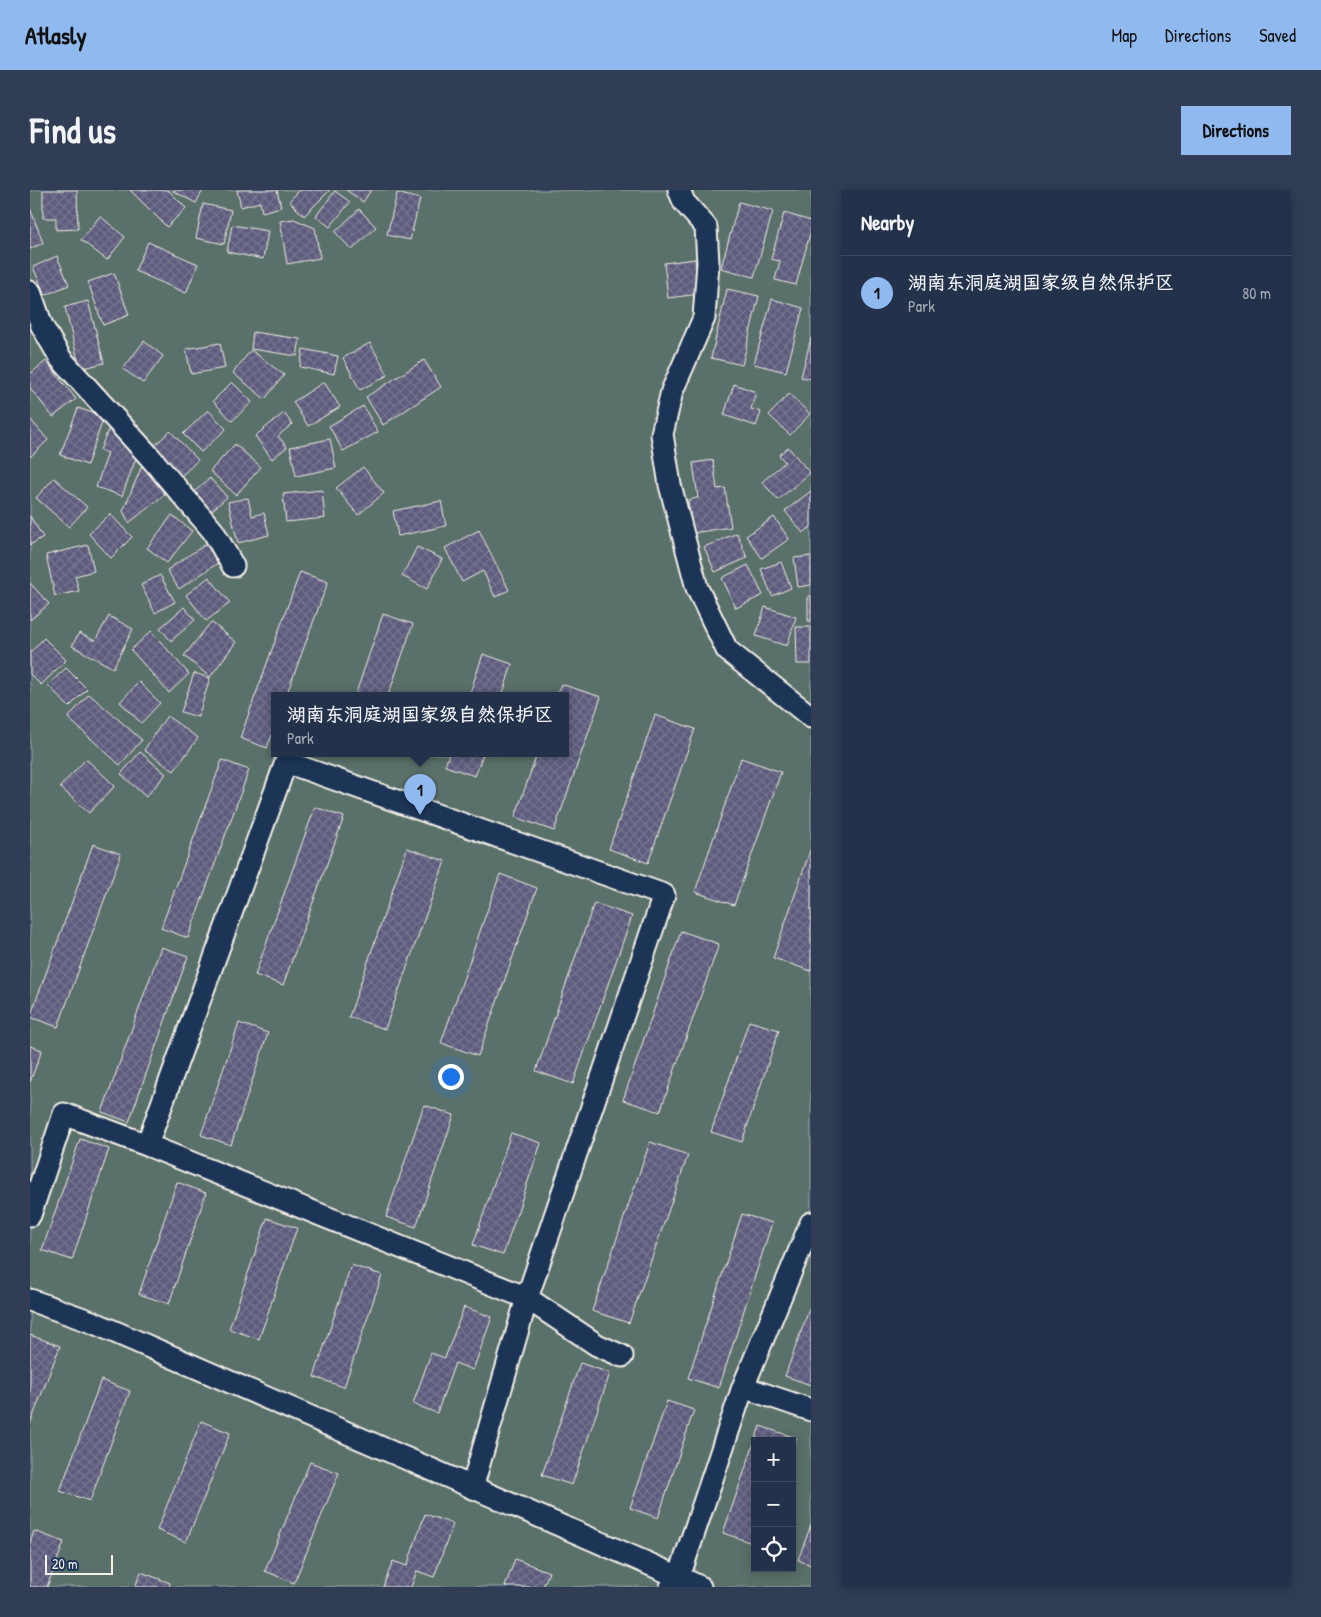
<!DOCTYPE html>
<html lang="en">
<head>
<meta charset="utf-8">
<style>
	body { margin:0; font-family:"Patrick Hand","LXGW WenKai TC",sans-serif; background:#303d54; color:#f1f3f6 }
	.controls { position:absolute; right:15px; bottom:15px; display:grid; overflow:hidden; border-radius:0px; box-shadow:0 2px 12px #0003 }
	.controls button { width:45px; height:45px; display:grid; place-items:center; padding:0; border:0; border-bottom:1px solid #414c62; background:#24314a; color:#f1f3f6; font:25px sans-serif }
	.scale { position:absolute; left:15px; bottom:12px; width:68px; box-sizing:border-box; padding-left:5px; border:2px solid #f4f1e8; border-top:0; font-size:14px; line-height:18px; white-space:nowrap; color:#f4f1e8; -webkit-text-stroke:4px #1d3557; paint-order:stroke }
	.you { position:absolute; left:420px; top:886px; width:18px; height:18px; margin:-12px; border:4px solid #fff; border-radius:50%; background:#1a73e8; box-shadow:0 0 0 8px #1a73e833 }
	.badge { display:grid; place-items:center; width:32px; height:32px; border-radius:50%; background:#90b9f0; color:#111; font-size:16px; font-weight:700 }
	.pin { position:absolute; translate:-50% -41px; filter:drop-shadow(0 1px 2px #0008) }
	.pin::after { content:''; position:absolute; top:26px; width:18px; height:15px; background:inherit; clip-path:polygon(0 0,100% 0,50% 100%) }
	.popup { position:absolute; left:241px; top:502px; width:298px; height:65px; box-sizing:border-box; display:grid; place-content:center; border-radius:0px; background:#24314a; filter:drop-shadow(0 1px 4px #0005); font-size:16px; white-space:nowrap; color:#a3a9b5 }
	.popup b { font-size:19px; color:#f1f3f6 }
	.popup::after { content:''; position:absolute; left:50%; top:100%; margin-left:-10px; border:10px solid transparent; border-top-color:#24314a }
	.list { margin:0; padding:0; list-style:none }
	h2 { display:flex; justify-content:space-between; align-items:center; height:65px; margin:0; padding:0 20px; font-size:21px }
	h2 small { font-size:16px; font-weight:400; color:#a3a9b5 }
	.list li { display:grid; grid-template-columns:32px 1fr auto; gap:15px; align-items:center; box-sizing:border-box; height:75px; padding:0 20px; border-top:1px solid #414c62 }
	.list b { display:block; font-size:19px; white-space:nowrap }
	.list p { margin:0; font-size:16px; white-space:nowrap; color:#a3a9b5 }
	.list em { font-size:16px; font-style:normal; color:#a3a9b5 }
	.icon { flex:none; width:28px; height:28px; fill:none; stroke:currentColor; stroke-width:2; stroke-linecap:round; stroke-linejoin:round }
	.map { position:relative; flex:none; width:781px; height:1397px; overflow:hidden; border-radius:0px }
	header { display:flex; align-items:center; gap:30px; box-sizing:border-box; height:70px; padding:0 25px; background:#90b9f0; color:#111 }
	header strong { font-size:24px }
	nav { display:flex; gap:28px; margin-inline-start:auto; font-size:18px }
	.intro { display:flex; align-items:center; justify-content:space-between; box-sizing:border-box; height:120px; padding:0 30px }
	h1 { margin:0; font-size:35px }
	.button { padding:12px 22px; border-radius:0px; background:#90b9f0; color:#111; font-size:18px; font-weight:700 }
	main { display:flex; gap:30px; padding:0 30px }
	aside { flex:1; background:#24314a; border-radius:0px; box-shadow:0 2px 12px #0003 }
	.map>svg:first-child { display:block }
	.green { fill:#5a6f6a; stroke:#a7b0a9; fill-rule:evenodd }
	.building { fill:url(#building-cross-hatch); stroke:#f4f1e8 }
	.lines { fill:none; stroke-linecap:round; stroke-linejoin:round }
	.street-casing { stroke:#f4f1e8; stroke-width:25 }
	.street { stroke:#1d3557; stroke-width:21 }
</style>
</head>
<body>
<header>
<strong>Atlasly</strong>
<nav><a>Map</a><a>Directions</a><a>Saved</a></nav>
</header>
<div class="intro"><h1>Find us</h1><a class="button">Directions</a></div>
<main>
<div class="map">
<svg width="781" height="1397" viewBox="0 0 781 1397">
	<defs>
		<pattern id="building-cross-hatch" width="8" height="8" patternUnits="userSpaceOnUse" patternTransform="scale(1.25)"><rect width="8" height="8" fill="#5d5c7d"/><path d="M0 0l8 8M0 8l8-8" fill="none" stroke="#75748f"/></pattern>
	</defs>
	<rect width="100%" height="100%" fill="#304162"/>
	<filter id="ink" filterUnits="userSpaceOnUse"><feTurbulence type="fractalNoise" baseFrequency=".02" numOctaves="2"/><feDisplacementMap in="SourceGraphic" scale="10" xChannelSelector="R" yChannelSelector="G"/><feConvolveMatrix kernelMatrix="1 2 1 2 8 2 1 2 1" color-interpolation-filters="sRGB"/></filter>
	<g filter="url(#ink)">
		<path class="green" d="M0 0H781V1397H0ZM245 506H535V564H245ZM725 1251H762V1378H725Z"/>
		<path class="building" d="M13 0H47L48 39 26 40V28H13Z
			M100 0H138L156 18 137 37Z
			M144 0H173L166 13 143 1Z
			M207 0H247L251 17 232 22 230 12 211 17Z
			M270 0H298L299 1 274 26 259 11Z
			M316 0H341L333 12Z
			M305 1 320 12 300 37 286 26Z
			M367 3 390 9 380 50 357 45Z
			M709 12 743 21 724 87 691 78Z
			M173 14 201 20 194 54 166 48Z
			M0 18 13 53 0 59Z
			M329 19 346 37 322 60 305 42Z
			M754 23 781 31V40L766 95 745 90 750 71 741 69Z
			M70 26 95 47 77 70 51 50Z
			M264 29 285 38 290 68 257 74 250 31Z
			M202 35 238 41 233 69 197 62Z
			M118 52 168 74 156 103 105 81Z
			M27 66 39 95 15 105 3 77Z
			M665 69 669 104 638 108 634 73Z
			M84 83 99 125 73 135 58 92Z
			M697 99 729 106 712 175 681 168Z
			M742 109 773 118 756 182 724 174Z
			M58 111 74 173 50 179 35 117Z
			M223 142 270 149 267 166 221 159Z
			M781 148V189L771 187Z
			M114 151 133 166 113 193 93 179Z
			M190 153 195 178 161 184 156 159Z
			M340 153 358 185 330 200 313 168Z
			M273 159 308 166 304 184 270 177Z
			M221 160 254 185 235 209 203 183Z
			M394 170 411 197 353 235 336 207Z
			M16 171 46 209 23 227 0 198V184Z
			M202 192 222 212 202 231 183 211Z
			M294 192 310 217 278 236 263 212Z
			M704 194 726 202 721 219 731 222 726 236 694 225Z
			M759 204 780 224 760 245 739 225Z
			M333 216 348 242 313 261 299 236Z
			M48 218 74 227 57 275 30 265Z
			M178 220 196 239 171 262 153 244Z
			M254 223 262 234 248 246 257 257 242 269 225 246Z
			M0 229 18 250 0 267Z
			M78 240 88 244 106 268 92 306 66 297 78 263 70 260Z
			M140 241 168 270 149 288 121 259Z
			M300 249 306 278 266 286 260 257Z
			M205 254 231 277 206 305 180 281Z
			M758 257 780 283 748 310 732 292 755 272 749 265Z
			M683 270 687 299 695 298 701 337 663 343 658 310 668 308 663 273Z
			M112 276 135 304 99 333 93 321Z
			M333 277 354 303 328 325 306 298Z
			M24 288 57 317 39 337 6 308Z
			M180 288 197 307 180 322 163 303Z
			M292 300 295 328 256 332 253 304Z
			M781 301V337L773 343 755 321Z
			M218 308 222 326 234 323 239 345 208 353 198 312Z
			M411 311 416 336 368 346 363 321Z
			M80 324 102 347 81 368 59 344Z
			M142 325 162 341 137 373 117 358Z
			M0 326 13 347 0 355Z
			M744 327 759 349 732 368 716 346Z
			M449 340 479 400 465 407 453 381 432 392 415 358Z
			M707 343 717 368 685 382 674 357Z
			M176 354 188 373 149 399 137 380Z
			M58 355 64 381 45 386 49 401 25 406 16 365Z
			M387 357 412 369 397 399 372 386Z
			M781 366V395L768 397 764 368Z
			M751 372 761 398 742 406 731 379Z
			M718 375 733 405 706 418 692 388Z
			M270 382 298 392 256 506H245V537L237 558 210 548Z
			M130 385 145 412 125 423 111 395Z
			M179 387 200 413 176 431 156 405Z
			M0 393 19 414 0 430Z
			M778 406H781V431H778Z
			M154 417 165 430 141 451 130 438Z
			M735 417 766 427 757 456 726 446Z
			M353 424 383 434 358 506H325Z
			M79 426 103 439 83 478 42 456 49 443 65 451Z
			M181 432 206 452 180 487 154 466Z
			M766 437H781V474H767Z
			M121 441 159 484 139 503 101 460Z
			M14 448 36 470 11 495 0 484V463Z
			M453 464 482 474 472 506H439Z
			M36 478 57 499 39 517 18 495Z
			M164 483 180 488 168 527 151 522Z
			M109 492 130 513 111 533 90 512Z
			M531 494 571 507 524 641 485 627 507 564H535V506H526Z
			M59 504 112 550 90 575 38 528Z
			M625 525 665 539 618 673 579 659Z
			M137 526 168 548 144 581 114 560Z
			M110 562 136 584 116 607 91 584Z
			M419 564H453L445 586 415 576Z
			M711 568 751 582 704 715 665 702Z
			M56 569 85 596 59 623 30 597Z
			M192 570 219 580 158 748 131 738Z
			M285 617 314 627 253 795 225 785Z
			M63 654 91 664 28 837 0 827Z
			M377 658 415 671 355 839 319 827Z
			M781 658V781L743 768Z
			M470 684 507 698 448 866 411 853Z
			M564 713 602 726 543 894 506 881Z
			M651 741 689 754 630 922 593 910Z
			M131 757 158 766 99 932 72 922Z
			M719 831 749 840 712 952 681 942Z
			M209 833 238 843 201 955 171 945Z
			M0 856 12 860 0 892Z
			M394 915 424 925 386 1037 356 1027Z
			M481 943 511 953 473 1065 443 1055Z
			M50 949 79 959 42 1070 12 1060Z
			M620 952 658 965 599 1133 562 1121Z
			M147 992 176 1003 139 1114 109 1104Z
			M712 1024 742 1033 689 1198 658 1188Z
			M237 1028 267 1038 229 1149 199 1139Z
			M321 1075 352 1085 314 1197 284 1187Z
			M781 1114V1195L755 1186Z
			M434 1117 462 1127 443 1180 425 1173 407 1223 383 1214 401 1163 415 1168Z
			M0 1145 30 1156 0 1234Z
			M550 1173 580 1183 542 1295 512 1285Z
			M71 1190 100 1201 60 1311 30 1301Z
			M637 1211 664 1220 628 1328 600 1318Z
			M171 1231 200 1243 156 1352 127 1340Z
			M730 1236 766 1248 762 1261V1251H725V1354L693 1343Z
			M280 1272 309 1283 264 1393 235 1381Z
			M395 1324 423 1334 404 1387 387 1381 381 1397H353L363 1371 377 1376Z
			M781 1335V1375L768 1370Z
			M4 1341 34 1352 17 1397H0V1353Z
			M485 1369 519 1382 513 1397H475Z
			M111 1382 140 1393 139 1397H105Z"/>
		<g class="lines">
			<g class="street-casing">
				<path id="street" d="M649 0 654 12 676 37 678 73 674 128 642 201 632 244 640 295 667 398 697 460 781 527
					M0 102 12 136 31 169 120 267 183 341 203 376
					M117 955 497 1108 567 1155 592 1166
					M0 1025 34 924 117 955 256 572 634 705 497 1108 442 1298
					M0 1110 62 1132 649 1387 713 1197 781 1033
					M713 1197 781 1220
					M641 1397 649 1387 670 1397"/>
			</g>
			<use href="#street" class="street"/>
		</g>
	</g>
</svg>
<div class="controls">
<button>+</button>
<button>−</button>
<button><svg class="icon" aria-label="locate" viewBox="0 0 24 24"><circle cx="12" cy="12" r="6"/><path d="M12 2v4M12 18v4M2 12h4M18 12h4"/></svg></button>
</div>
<div class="scale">20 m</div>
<div class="you"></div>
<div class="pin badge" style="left:390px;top:625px">1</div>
<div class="popup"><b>湖南东洞庭湖国家级自然保护区</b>Park</div>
</div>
<aside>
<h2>Nearby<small></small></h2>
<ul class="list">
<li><span class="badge">1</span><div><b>湖南东洞庭湖国家级自然保护区</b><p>Park</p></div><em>80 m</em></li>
</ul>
</aside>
</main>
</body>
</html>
